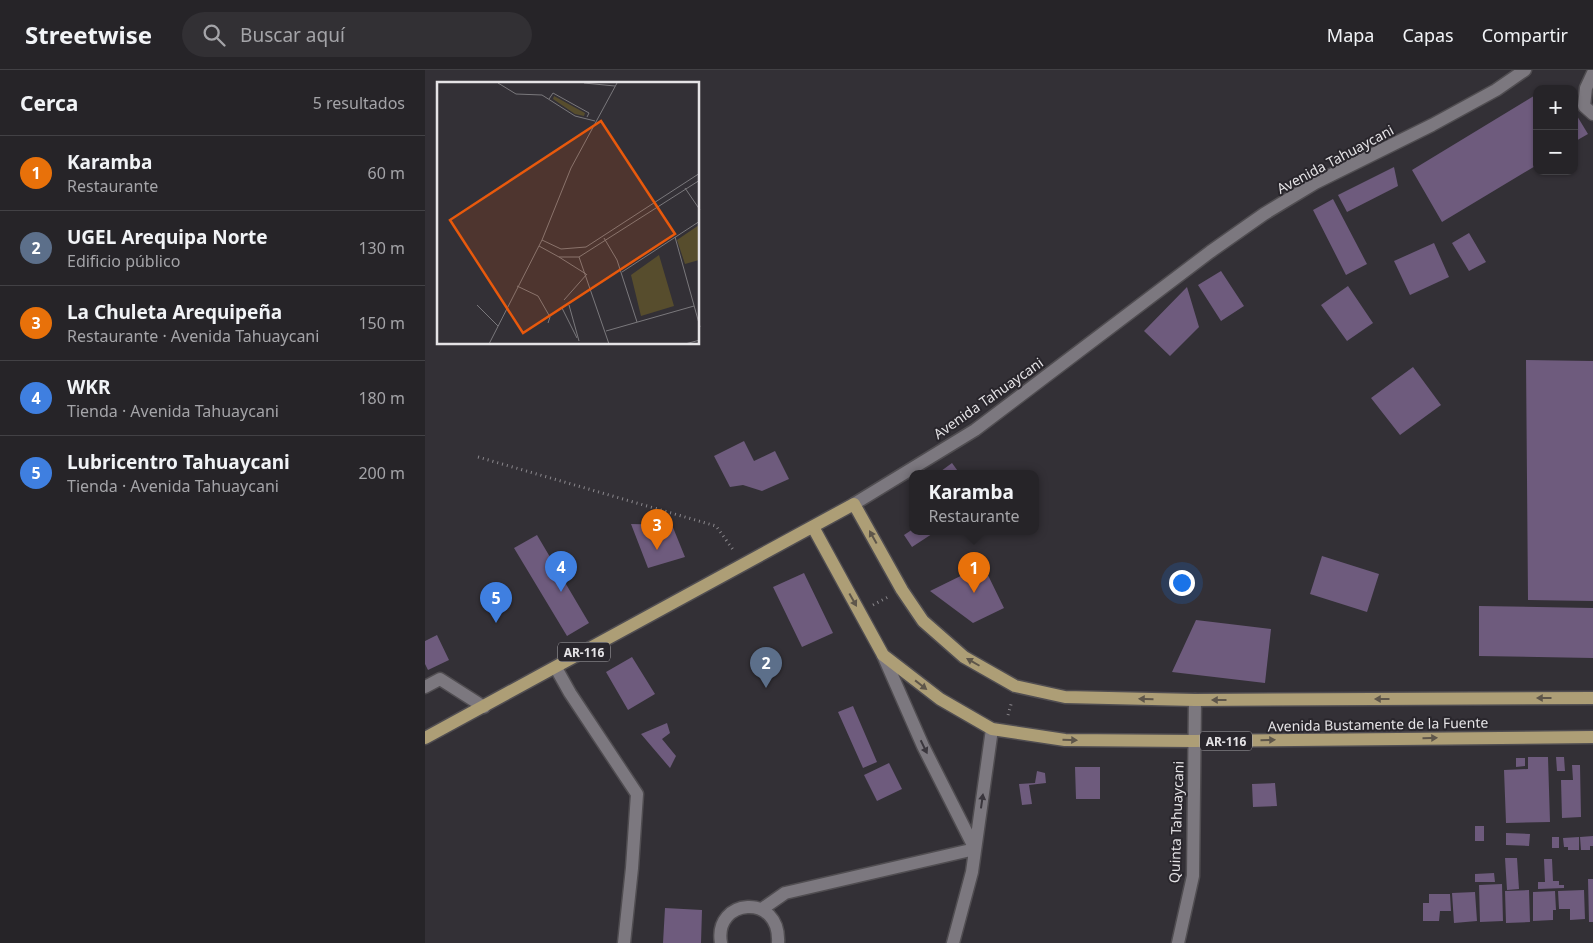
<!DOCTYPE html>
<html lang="es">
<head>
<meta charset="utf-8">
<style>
	body { margin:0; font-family:"Noto Sans",sans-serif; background:#323034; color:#f1f3f6 }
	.controls { position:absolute; right:15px; top:15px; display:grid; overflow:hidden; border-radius:10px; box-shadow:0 1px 4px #0004 }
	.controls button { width:45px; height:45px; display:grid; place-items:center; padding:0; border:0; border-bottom:1px solid #424145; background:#262428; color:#f1f3f6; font:25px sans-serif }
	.you { position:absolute; left:756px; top:512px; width:18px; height:18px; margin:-12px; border:4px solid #fff; border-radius:50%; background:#1a73e8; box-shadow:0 0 0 8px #1a73e833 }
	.badge { display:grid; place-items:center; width:32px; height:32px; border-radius:50%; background:#b45309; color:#fff; font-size:16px; font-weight:700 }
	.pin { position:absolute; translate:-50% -41px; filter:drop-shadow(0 1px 2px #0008) }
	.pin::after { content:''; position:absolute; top:26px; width:18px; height:15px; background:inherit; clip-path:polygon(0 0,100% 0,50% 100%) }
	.popup { position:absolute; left:484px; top:400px; width:130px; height:65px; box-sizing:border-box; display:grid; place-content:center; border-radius:10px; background:#262428; filter:drop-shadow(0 1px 4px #0005); font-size:16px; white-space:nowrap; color:#a4a4a8 }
	.popup b { font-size:19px; color:#f1f3f6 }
	.popup::after { content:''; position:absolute; left:50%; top:100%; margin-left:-10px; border:10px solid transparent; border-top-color:#262428 }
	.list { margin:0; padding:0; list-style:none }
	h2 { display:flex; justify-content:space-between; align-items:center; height:65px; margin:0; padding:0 20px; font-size:21px }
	h2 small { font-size:16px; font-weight:400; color:#a4a4a8 }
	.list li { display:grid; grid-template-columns:32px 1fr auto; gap:15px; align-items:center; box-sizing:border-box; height:75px; padding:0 20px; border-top:1px solid #424145 }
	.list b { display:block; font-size:19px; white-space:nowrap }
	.list p { margin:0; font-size:16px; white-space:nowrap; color:#a4a4a8 }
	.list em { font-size:16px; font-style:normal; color:#a4a4a8 }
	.icon { flex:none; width:28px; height:28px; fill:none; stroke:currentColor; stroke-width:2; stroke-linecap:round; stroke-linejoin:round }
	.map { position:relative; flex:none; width:1168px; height:873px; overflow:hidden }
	header { display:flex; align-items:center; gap:30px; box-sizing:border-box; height:70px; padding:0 25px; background:#262428; border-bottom:1px solid #424145 }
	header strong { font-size:24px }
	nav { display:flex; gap:28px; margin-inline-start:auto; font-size:18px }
	.search { width:350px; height:45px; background:#323034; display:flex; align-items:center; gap:12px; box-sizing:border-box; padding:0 18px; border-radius:28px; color:#a4a4a8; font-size:19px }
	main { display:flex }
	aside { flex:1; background:#262428 }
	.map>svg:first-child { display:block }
	.building { fill:#6e5b7d }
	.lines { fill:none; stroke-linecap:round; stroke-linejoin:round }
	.minor-casing { stroke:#504d51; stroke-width:15 }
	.major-casing { stroke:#504d51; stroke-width:15 }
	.path { stroke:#8b888d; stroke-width:3; stroke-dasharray:1 4; stroke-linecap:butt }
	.minor { stroke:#7c787f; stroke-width:12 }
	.major { stroke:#ad9e76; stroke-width:12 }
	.oneway { fill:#5e564a }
	.oneway2 { fill:#3a363d }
	.labels { text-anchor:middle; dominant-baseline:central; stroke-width:4; stroke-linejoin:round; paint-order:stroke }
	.shield { fill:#29262c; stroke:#adaaae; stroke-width:1 }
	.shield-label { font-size:12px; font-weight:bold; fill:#e5e3e6 }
	.street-label { font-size:14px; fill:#e5e3e6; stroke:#29262c }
	.inset-road { fill:none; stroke:#7a787c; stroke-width:1 }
	.view { fill:#e8590c; fill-opacity:0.15; stroke:#e8590c; stroke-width:2.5 }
	.inset-edge { fill:none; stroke:#e5e3e6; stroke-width:2.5 }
</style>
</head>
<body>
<header>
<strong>Streetwise</strong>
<div class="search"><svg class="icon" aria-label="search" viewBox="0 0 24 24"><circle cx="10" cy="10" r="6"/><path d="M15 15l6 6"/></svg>Buscar aquí</div>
<nav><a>Mapa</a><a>Capas</a><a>Compartir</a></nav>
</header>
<main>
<aside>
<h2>Cerca<small>5 resultados</small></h2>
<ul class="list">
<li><span class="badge" style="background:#e8710a">1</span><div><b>Karamba</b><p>Restaurante</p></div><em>60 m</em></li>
<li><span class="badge" style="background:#5c6f8a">2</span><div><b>UGEL Arequipa Norte</b><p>Edificio público</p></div><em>130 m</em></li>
<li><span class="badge" style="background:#e8710a">3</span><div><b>La Chuleta Arequipeña</b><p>Restaurante · Avenida Tahuaycani</p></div><em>150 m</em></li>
<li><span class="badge" style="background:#3f7fe0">4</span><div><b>WKR</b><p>Tienda · Avenida Tahuaycani</p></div><em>180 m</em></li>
<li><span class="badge" style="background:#3f7fe0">5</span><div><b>Lubricentro Tahuaycani</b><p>Tienda · Avenida Tahuaycani</p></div><em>200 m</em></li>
</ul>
</aside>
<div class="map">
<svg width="1168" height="873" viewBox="0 0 1168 873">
	<rect width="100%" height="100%" fill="#333036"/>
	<path class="building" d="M1112 24V95L1017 152 987 100Z
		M1149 41 1163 64 1149 72Z
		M969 97 973 116 922 142 913 125Z
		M908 129 942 194 921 205 888 140Z
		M1044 163 1061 192 1044 201 1027 173Z
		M1009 173 1024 207 985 225 969 191Z
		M796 201 819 236 796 251 773 215Z
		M923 216 948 253 922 271 896 235Z
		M762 217 774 257 745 286 719 261Z
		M1101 290 1168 291V531L1103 530Z
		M988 297 1016 335 975 365 946 328Z
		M319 371 329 391 350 381 364 409 337 421 318 415 305 417 289 386Z
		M527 393 535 404H512Z
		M206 454 247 455 260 487 223 498Z
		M488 459V462H510L487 477 479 465Z
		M112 465 164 553 142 566 89 478Z
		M897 486 954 504 942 542 885 524Z
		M558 495 579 538 548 553 505 521Z
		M379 503 408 563 377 577 348 517Z
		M1054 536 1168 538V588L1054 586Z
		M771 550 846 559 840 613 747 602Z
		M12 565 24 590 3 600 0 594V571Z
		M207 587 230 624 203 640 181 602Z
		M428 636 452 692 438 698 413 642Z
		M242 653 245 663 237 669 251 686 245 698 216 664Z
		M1103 687H1123L1125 752 1081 753 1079 700 1103 699Z
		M1131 687H1139L1140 701H1132Z
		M1091 688H1100V696L1091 697Z
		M464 693 477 719 452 731 439 705Z
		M1147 695H1155L1156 747 1137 748 1136 710H1148Z
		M650 697H675V729H651Z
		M612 701 620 703 621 713 604 715 607 734 597 735 594 714 610 713Z
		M850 713 852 736 828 737 827 714Z
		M1050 756H1059V771H1050Z
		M1081 763 1105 764 1104 776 1081 775Z
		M1168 766V776H1165V780H1156L1155 767Z
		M1127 767H1134V778H1127Z
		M1154 767V780H1143V777H1139L1138 768Z
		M1080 788H1092L1094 819 1082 820Z
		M1119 789H1127L1128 811H1134V815H1139V818L1113 819V812H1120Z
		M1069 803 1070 812H1050V804Z
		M1163 809H1168V852H1164Z
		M1077 814 1078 851 1055 852 1054 815Z
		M1104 820 1105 852 1081 853 1080 821Z
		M1159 820 1160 849 1145 850V839H1134L1133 821Z
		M1130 821 1131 840H1128V850L1108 851V822Z
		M1050 822 1052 851 1029 853 1027 823Z
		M1004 824H1025L1026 841H1015L1014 851H998V833H1004Z
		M240 838 277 840 276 873H238Z"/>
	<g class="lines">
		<g class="minor-casing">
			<path id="minor" d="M1168 3 1161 18 1159 36 1168 44
				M429 434 550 360 785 182 839 144 890 113 1007 55 1071 20 1100 0
				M458 585 498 676 550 779
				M131 598 145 623 212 724 207 798 199 873
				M0 617 15 609 59 637
				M337 839 360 823 550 779
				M296 873C288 828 356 822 353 873
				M528 873 547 802 567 659
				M753 873 768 806 770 630"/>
		</g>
		<g class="major-casing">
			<path id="major" d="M388 457 458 585 515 629 567 659 640 670 768 671 1168 667
				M0 668 429 434 477 520 498 551 539 587 590 616 640 627 770 630 1168 628"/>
		</g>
		<path class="path" d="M53 387 291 456 309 481
			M448 535 463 527
			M583 645 587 631"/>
		<use href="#minor" class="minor"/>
		<use href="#major" class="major"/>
	</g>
	<defs><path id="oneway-solid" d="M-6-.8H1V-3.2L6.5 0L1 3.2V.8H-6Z" transform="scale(1.25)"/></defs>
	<g class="oneway">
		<use href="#oneway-solid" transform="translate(448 467) rotate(-119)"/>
		<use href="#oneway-solid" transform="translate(428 530) rotate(61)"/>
		<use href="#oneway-solid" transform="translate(548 592) rotate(-150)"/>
		<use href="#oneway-solid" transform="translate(496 615) rotate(38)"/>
		<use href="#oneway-solid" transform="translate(1119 628) rotate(180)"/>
		<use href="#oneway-solid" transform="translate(721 629) rotate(-179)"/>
		<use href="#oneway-solid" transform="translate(957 629) rotate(180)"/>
		<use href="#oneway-solid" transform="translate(794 630) rotate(180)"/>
		<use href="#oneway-solid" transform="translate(1005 668) rotate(-1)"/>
		<use href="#oneway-solid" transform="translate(645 670) rotate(2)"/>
		<use href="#oneway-solid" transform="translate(843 670) rotate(-1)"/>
	</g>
	<g class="oneway2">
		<use href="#oneway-solid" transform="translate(499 677) rotate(64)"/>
		<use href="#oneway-solid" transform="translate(557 731) rotate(-82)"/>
	</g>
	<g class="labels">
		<g class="shield">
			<rect x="133" y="572.5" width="52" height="19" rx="4"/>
			<rect x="775" y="661.5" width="52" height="19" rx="4"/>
		</g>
		<g class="shield-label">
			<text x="159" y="582">AR-116</text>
			<text x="801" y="671">AR-116</text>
		</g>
		<g class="street-label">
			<text transform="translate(910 89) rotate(-28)">Avenida Tahuaycani</text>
			<text transform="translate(563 328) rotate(-35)">Avenida Tahuaycani</text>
			<text transform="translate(953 654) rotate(-1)">Avenida Bustamente de la Fuente</text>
			<text transform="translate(751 752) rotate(-88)">Quinta Tahuaycani</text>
		</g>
	</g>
	<g transform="translate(12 12)">
		<rect width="262" height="262" fill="#333036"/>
		<path d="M117 14 148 31 147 34 138 32 116 17ZM262 143V178L248 182 240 158ZM222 173 237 224 204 234 194 193Z" fill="#574d2d"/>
		<path class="inset-road" d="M61 1 79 12 105 13 138 34 158 39M147 1 178 4M112 17 116 11 152 31 150 35M248 106 263 128M238 155 263 245M167 156 180 178 200 240M105 158 134 86 180 1M102 164 122 175H142L263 98M122 175 149 192M142 175 172 262M185 190 263 139M80 204 101 214 113 235 111 241M127 218 150 192M40 223 61 244M132 223 142 259M125 226 140 256M169 249 257 224M52 262 105 158 124 167 149 165 263 91M248 262 263 258"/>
		<path class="view" d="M164 39 238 152 86 251 13 138Z"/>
		<rect width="262" height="262" class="inset-edge"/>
	</g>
</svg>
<div class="controls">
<button>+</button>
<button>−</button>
</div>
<div class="you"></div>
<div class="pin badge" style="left:549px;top:523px;background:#e8710a">1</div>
<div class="popup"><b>Karamba</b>Restaurante</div>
<div class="pin badge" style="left:341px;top:618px;background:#5c6f8a">2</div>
<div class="pin badge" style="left:232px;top:480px;background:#e8710a">3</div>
<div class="pin badge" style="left:136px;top:522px;background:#3f7fe0">4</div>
<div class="pin badge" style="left:71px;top:553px;background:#3f7fe0">5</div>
</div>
</main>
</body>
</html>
